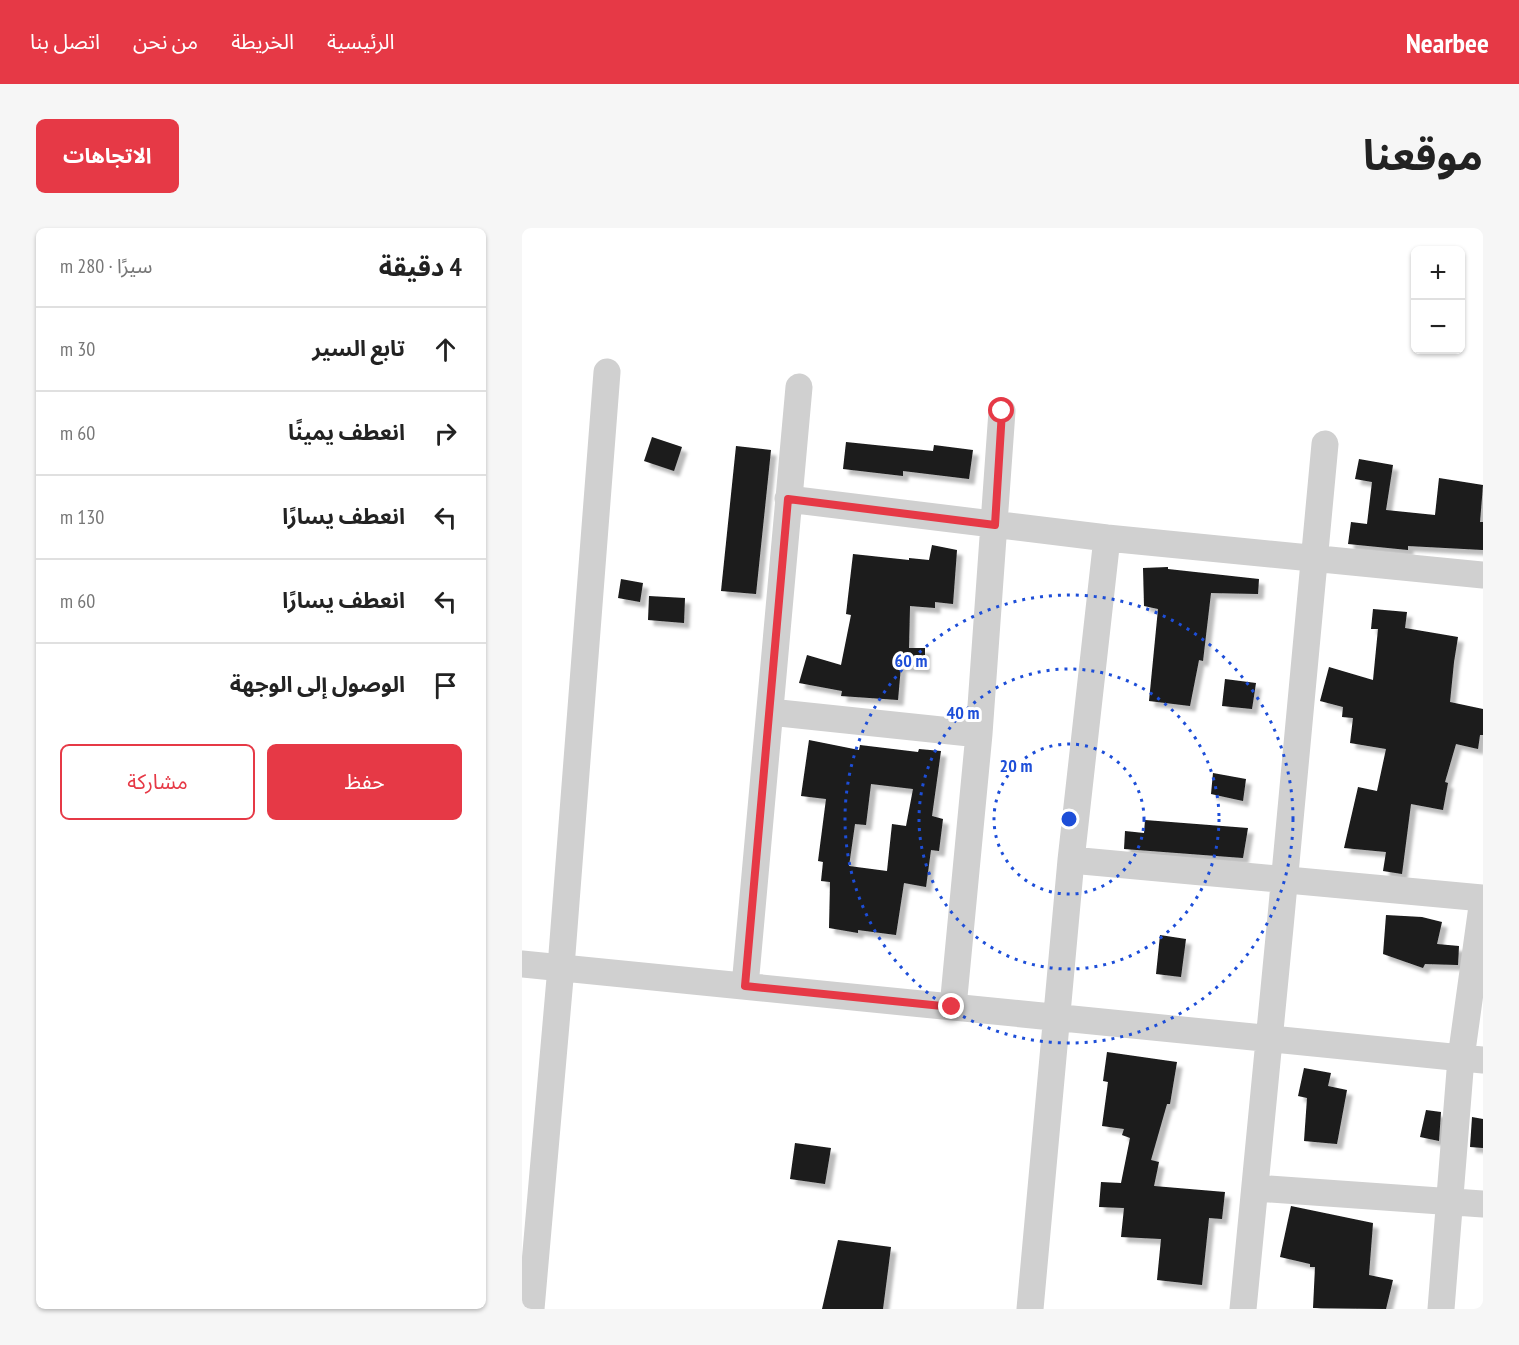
<!DOCTYPE html>
<html lang="ar">
<head>
<meta charset="utf-8">
<style>
	body { margin:0; font-family:"PT Sans Narrow","Noto Sans Arabic",sans-serif; background:#f6f6f6; color:#222; direction:rtl }
	.controls { position:absolute; right:18px; top:18px; display:grid; overflow:hidden; border-radius:9px; box-shadow:0 2px 4px #0004 }
	.controls button { width:54px; height:54px; display:grid; place-items:center; padding:0; border:0; border-bottom:2px solid #e0e0e0; background:#fff; color:#222; font:30px sans-serif }
	.stop { position:absolute; width:18px; height:18px; margin:-14px; border:4px solid #e63946; border-radius:50%; background:#fff }
	.stop.end { background:#e63946; border-color:#fff; box-shadow:0 2px 6px #0008 }
	.list { margin:0; padding:0; list-style:none }
	h2 { display:flex; justify-content:space-between; align-items:center; height:78px; margin:0; padding:0 24px; font-size:26px }
	h2 small { font-size:20px; font-weight:400; color:#767676 }
	.list li { display:grid; grid-template-columns:39px 1fr auto; gap:18px; align-items:center; box-sizing:border-box; height:84px; padding:0 24px; border-top:2px solid #e0e0e0 }
	.list b { display:block; font-size:22px; white-space:nowrap }
	.list em { font-size:20px; font-style:normal; color:#767676 }
	.actions { display:flex; gap:12px; padding:18px 24px }
	.actions a { flex:1; padding:14px 0; border:2px solid #e63946; border-radius:9px; text-align:center; font-size:21px; color:#e63946 }
	.actions .main { background:#e63946; color:#fff }
	.icon { flex:none; width:33px; height:33px; fill:none; stroke:currentColor; stroke-width:2; stroke-linecap:round; stroke-linejoin:round }
	.map { position:relative; flex:none; width:961px; height:1081px; overflow:hidden; direction:ltr; border-radius:9px }
	header { display:flex; align-items:center; gap:36px; box-sizing:border-box; height:84px; padding:0 30px; background:#e63946; color:#fff }
	header strong { font-size:28px }
	nav { display:flex; gap:33px; margin-inline-start:auto; font-size:21px }
	.intro { display:flex; align-items:center; justify-content:space-between; box-sizing:border-box; height:144px; padding:0 36px }
	h1 { margin:0; font-size:42px }
	.button { padding:15px 27px; border-radius:9px; background:#e63946; color:#fff; font-size:21px; font-weight:700 }
	main { display:flex; gap:36px; padding:0 36px }
	aside { flex:1; background:#fff; border-radius:9px; box-shadow:0 2px 4px #0004 }
	.map>svg:first-child { display:block }
	.building { fill:#1a1a1a; fill-rule:evenodd; filter:url(#shadow) }
	.lines { fill:none; stroke-linecap:round; stroke-linejoin:round }
	.minor { stroke:#d0d0d0; stroke-width:27 }
	.route { stroke:#e63946; stroke-width:8 }
	.ring { fill:none; stroke:#1d4ed8; stroke-width:3; stroke-dasharray:3 6 }
	.centre { fill:#1d4ed8; stroke:#fff; stroke-width:3 }
	.ring-label { font-size:18px; text-anchor:middle; font-weight:bold; fill:#1d4ed8; stroke:#fff; stroke-width:6; stroke-linejoin:round; paint-order:stroke }
</style>
</head>
<body>
<header>
<strong>Nearbee</strong>
<nav><a>الرئيسية</a><a>الخريطة</a><a>من نحن</a><a>اتصل بنا</a></nav>
</header>
<div class="intro"><h1>موقعنا</h1><a class="button">الاتجاهات</a></div>
<main>
<div class="map">
<svg width="961" height="1081" viewBox="0 0 961 1081">
	<defs>
		<filter id="shadow"><feDropShadow dx="5.5" dy="5.5" stdDeviation="1.5" flood-color="#0004"/></filter>
	</defs>
	<rect width="100%" height="100%" fill="#fff"/>
	<path class="building" d="M130 209 160 219 152 243 122 233Z
		M324 214 411 223 412 217 451 222 447 251 381 243V248L321 241Z
		M214 218 249 222 234 366 199 363Z
		M837 231 871 237 864 282 913 287 917 250 961 257 958 294H961V322L886 318V322L826 316 829 294 845 296 850 254 833 251Z
		M410 317 435 322 431 376 413 374V380L388 378 387 420H403V440L379 438 376 472 319 468 320 463 277 455 285 427 319 437 329 387 324 386 331 326 387 332V330L407 332Z
		M646 339V341L737 351 736 366 689 365 681 433 677 432 668 478 627 473 636 381 622 378 621 340Z
		M99 351 121 355 118 374 96 370Z
		M127 368 163 370 162 395 126 392Z
		M851 381 885 384 883 400 936 409 932 434 928 474 961 481V507H958L956 521 934 516 923 554 926 555 921 582 889 576 880 646 861 643 864 624 822 620 836 559 855 563 864 521 828 515 831 490 820 489 821 479 798 473 807 439 851 452 856 401H849Z
		M703 451 734 455 730 481 700 478Z
		M287 512 337 522 338 517 396 524 397 521 419 523 410 588 421 591 417 623 409 622 404 659 382 655 374 707 336 702V705L307 700 308 654 299 653 301 634 296 633 304 571 279 568ZM349 556 391 561 384 598 370 596 365 643 327 638 333 596 344 597Z
		M691 545 724 551 721 573 689 566Z
		M623 592 726 600 721 630 602 621 603 603 622 605Z
		M864 687 900 689 920 694 915 716 937 718 936 737 903 736 901 740 861 726Z
		M638 707 664 711 659 749 634 746Z
		M585 824 655 834 648 876H645L629 932 637 934 632 958 703 964 700 991 687 990 680 1057 635 1052 639 1011 599 1009 602 980 577 979 579 954 599 955 608 910 600 907 602 901 580 898 586 854 581 853Z
		M782 840 809 845 806 858 825 862 815 916 782 913 785 870 776 868Z
		M904 882 919 884 917 913 898 909Z
		M950 889 961 891V920L948 919Z
		M273 915 309 920 303 956 268 951Z
		M769 978 851 995 847 1047 871 1052 864 1081 791 1080 793 1039H788V1036L758 1029Z
		M316 1012 369 1019 361 1081H300Z"/>
	<g class="lines">
		<path class="minor" d="M266 271 585 310 961 347
			M248 484 457 506
			M549 632 961 670
			M0 736 961 832
			M223 758 277 159
			M431 779 457 506 480 183
			M733 960 961 976
			M9 1081 39 739 85 144
			M508 1081 549 632 585 310
			M721 1081C750 793 776 504 803 216
			M919 1081 939 830 961 671"/>
	</g>
	<g class="lines">
		<path class="route" d="M430 779 223 758 266 271 473 297 480 183"/>
	</g>
	<g class="ring">
		<circle cx="547" cy="591" r="75"/>
		<circle cx="547" cy="591" r="150"/>
		<circle cx="547" cy="591" r="224"/>
	</g>
	<circle cx="547" cy="591" r="9" class="centre"/>
	<g class="ring-label">
		<text x="389" y="439">60 m</text>
		<text x="441" y="491">40 m</text>
		<text x="494" y="544">20 m</text>
	</g>
</svg>
<div class="controls">
<button>+</button>
<button>−</button>
</div>
<div class="stop" style="left:480px;top:183px"></div>
<div class="stop end" style="left:430px;top:779px"></div>
</div>
<aside>
<h2>4 دقيقة<small>سيرًا · 280 m</small></h2>
<ul class="list">
<li><svg class="icon" aria-label="ahead" viewBox="0 0 24 24"><path d="M12 20V5M6 11l6-6 6 6"/></svg><div><b>تابع السير</b></div><em>30 m</em></li>
<li><svg class="icon" aria-label="right" viewBox="0 0 24 24"><path d="M7 20v-9h11M14 6l5 5-5 5"/></svg><div><b>انعطف يمينًا</b></div><em>60 m</em></li>
<li><svg class="icon" aria-label="left" viewBox="0 0 24 24"><path d="M17 20v-9H6M10 6l-5 5 5 5"/></svg><div><b>انعطف يسارًا</b></div><em>130 m</em></li>
<li><svg class="icon" aria-label="left" viewBox="0 0 24 24"><path d="M17 20v-9H6M10 6l-5 5 5 5"/></svg><div><b>انعطف يسارًا</b></div><em>60 m</em></li>
<li><svg class="icon" aria-label="arrive" viewBox="0 0 24 24"><path d="M6 21V4h12l-3 4 3 4H6"/></svg><div><b>الوصول إلى الوجهة</b></div></li>
</ul>
<div class="actions"><a class="main">حفظ</a><a>مشاركة</a></div>
</aside>
</main>
</body>
</html>
